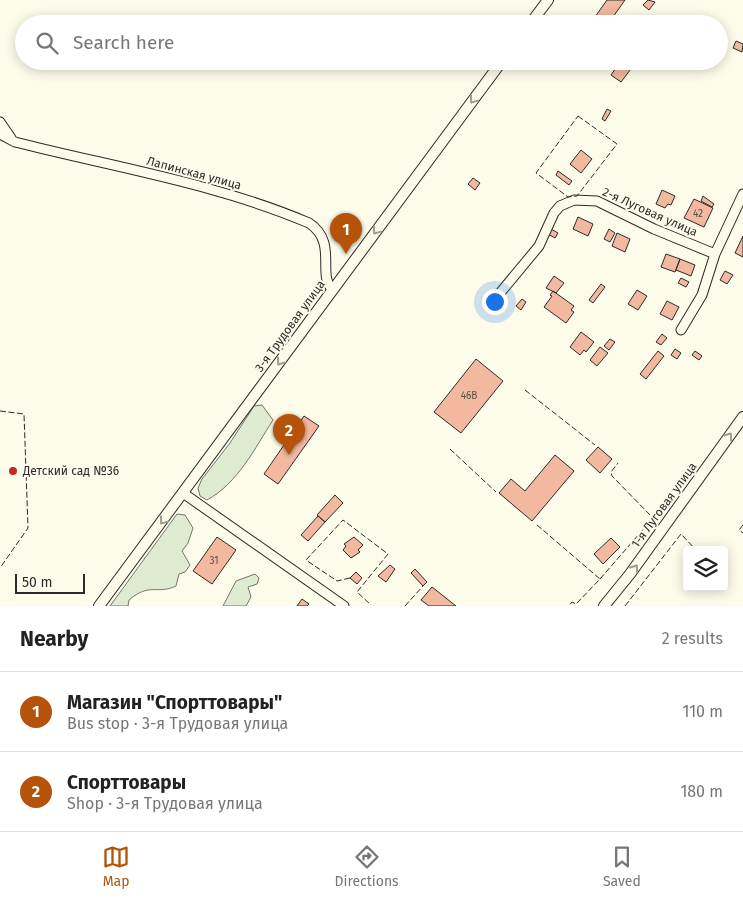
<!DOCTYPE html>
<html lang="en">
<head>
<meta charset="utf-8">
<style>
	body { margin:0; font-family:"Fira Sans",sans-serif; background:#f6f6f6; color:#222 }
	.controls { position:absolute; right:15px; bottom:15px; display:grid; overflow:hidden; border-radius:5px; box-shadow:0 2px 12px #0003 }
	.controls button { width:45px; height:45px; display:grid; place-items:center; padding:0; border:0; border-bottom:1px solid #e0e0e0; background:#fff; color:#222; font:25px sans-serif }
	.scale { position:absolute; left:15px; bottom:12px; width:70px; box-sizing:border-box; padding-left:5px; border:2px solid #2b2b2b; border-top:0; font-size:14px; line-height:18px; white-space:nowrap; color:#2b2b2b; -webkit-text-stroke:4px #fdfbea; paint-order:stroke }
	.you { position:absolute; left:494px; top:301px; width:18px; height:18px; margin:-12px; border:4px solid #fff; border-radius:50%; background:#1a73e8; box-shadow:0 0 0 8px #1a73e833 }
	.badge { display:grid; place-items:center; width:32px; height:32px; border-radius:50%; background:#b45309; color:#fff; font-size:16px; font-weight:700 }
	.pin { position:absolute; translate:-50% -41px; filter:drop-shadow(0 1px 2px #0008) }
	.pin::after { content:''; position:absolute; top:26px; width:18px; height:15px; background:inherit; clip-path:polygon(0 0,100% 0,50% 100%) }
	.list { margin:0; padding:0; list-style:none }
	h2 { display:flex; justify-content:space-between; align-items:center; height:65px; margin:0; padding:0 20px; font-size:21px }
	h2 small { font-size:16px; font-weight:400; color:#767676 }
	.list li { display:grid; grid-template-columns:32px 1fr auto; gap:15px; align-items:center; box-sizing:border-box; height:80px; padding:0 20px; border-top:1px solid #e0e0e0 }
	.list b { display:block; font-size:19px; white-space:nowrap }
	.list p { margin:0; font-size:16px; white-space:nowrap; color:#767676 }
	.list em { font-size:16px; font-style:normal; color:#767676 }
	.icon { flex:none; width:28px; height:28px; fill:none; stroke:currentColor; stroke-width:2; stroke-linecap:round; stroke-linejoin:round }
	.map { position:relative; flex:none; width:743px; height:606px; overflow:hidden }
	.search { position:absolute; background:#fff; box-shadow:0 2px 12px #0003; left:15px; right:15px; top:15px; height:55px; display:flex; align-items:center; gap:12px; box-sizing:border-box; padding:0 18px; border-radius:28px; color:#767676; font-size:19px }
	.sheet { height:225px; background:#fff }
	nav { display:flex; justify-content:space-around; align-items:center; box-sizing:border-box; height:70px; border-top:1px solid #e0e0e0; background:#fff; font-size:14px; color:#767676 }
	nav a { display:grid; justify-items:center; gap:2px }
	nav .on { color:#b45309 }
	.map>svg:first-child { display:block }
	.green { fill:#deebd1; stroke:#74746e }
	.building { fill:#f2b8a0; stroke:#2b2b2b }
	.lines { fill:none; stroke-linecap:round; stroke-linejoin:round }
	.minor-casing { stroke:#2b2b2b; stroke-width:11 }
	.tertiary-casing { stroke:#2b2b2b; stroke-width:12 }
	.minor { stroke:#fdfbea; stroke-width:9 }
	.tertiary { stroke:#fdfbea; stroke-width:10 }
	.fence { stroke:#2b2b2b; stroke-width:1; stroke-dasharray:6 2.5; stroke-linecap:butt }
	.oneway { stroke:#9e9d94 }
	.poi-dot { fill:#c62828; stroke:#fdfbea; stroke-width:2 }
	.labels { text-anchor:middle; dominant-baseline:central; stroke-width:4; stroke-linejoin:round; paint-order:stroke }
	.number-label { font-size:10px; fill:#5d4e48 }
	.street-label { font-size:12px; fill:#2b2b2b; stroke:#fdfbea }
	.poi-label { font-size:12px; fill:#2b2b2b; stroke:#fdfbea; text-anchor:start }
</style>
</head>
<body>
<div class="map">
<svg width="743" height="606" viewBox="0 0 743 606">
	<rect width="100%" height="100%" fill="#fdfbea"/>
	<path class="green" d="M262 405 273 420C255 448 238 483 207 500L200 496 198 488 202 479 230 443 254 406Z
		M177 514 185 515 193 528 188 543 182 551 190 565 185 572 179 574 176 586C157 595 150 582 129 600L128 606H110Z
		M255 574 259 578 257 584 248 587 251 597 246 606H223L236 581Z"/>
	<path class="building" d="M607 0H625L608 24H590Z
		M648 0 655 2 649 10 643 5Z
		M736 41 743 44 742 52 733 48Z
		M621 61H637L621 82 611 75Z
		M607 109 611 111 605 121 602 119Z
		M581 150 592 159 581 173 570 164Z
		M558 171 572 181 569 185 556 175Z
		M473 178 480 183 475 190 468 184Z
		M662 190 675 196 671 205 668 204 665 208 656 204Z
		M703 196 714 204 712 207 701 201Z
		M694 199 713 208 704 227 684 218Z
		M578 217 593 224 588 236 573 229Z
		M551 229 558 233 555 238 548 234Z
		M609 229 615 233 610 242 604 239Z
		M617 233 630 239 625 252 612 246Z
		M743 236V257L735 253Z
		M666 254 680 259 675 272 661 267Z
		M680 259 695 265 691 276 676 270Z
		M725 271 733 275 727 284 720 280Z
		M554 276 564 283 556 293 546 288Z
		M681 278 689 282 686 287 678 283Z
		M601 284 605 287 593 303 589 300Z
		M637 290 647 296 638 310 628 304Z
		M553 291 574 306 571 310 574 312 566 323 544 307 552 296 550 295Z
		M522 299 526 302 521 310 516 306Z
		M667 301 679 307 672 320 660 314Z
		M581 332 594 342 586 352 584 350 580 355 570 347Z
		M662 334 667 338 661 345 656 342Z
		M610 339 615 342 609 350 604 346Z
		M600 347 608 353 597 366 590 360Z
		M675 349 681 353 677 359 671 355Z
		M658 351 664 356 646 379 640 374Z
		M695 351 702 356 699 360 692 355Z
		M476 359 503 381 461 433 434 412Z
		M304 416 319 426 278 484 264 474Z
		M598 447 612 459 600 473 586 460Z
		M555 455 574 471 532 521 499 493 511 479 525 491Z
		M335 495 343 503 325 522 317 515Z
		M318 516 325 522 308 541 301 535Z
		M217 537 236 550 212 584 193 571Z
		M354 537 363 545 358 550 360 552 351 558 343 550 346 546 344 544Z
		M611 538 620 547 603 564 594 554Z
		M390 565 395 569 386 582 378 576Z
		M415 569 427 582 423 586 411 573Z
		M356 572 362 578 357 584 350 578Z
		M432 587 456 606H429L421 600Z
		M302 599 309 604 307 606H297Z"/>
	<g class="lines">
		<g class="minor-casing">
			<path id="minor" d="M0 122 11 138
				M0 134 15 142C113 167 215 183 309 223 338 242 317 275 332 289
				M500 293 539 246 554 213 560 206 574 200 597 201 654 229 715 254
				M681 330 702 295 715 254 743 194
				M183 493 344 606"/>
		</g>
		<g class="tertiary-casing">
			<path id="tertiary" d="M530 24 548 0
				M99 606 502 61
				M604 606 630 574 743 417"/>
		</g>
		<use href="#minor" class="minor"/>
		<use href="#tertiary" class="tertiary"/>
		<path class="fence" d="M578 116 617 144 577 196 568 197 536 173Z
			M525 390 595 445
			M0 411 24 414 28 528 0 568
			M450 449 496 492
			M537 525 600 579 576 604 572 602 569 606
			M743 525 739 530 743 533
			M350 578 337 581 306 560 343 520 388 554 357 592 371 605
			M600 579 653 518 612 476 611 472 618 463
			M405 606 423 586
			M625 606 681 534 696 550"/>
	</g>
	<defs><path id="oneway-chevron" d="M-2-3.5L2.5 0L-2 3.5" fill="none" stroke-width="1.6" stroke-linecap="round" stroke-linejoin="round" transform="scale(1.25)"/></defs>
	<g class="oneway">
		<use href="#oneway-chevron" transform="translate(473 100) rotate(127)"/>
		<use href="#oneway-chevron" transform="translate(376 231) rotate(127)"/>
		<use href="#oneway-chevron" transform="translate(280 362) rotate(126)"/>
		<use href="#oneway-chevron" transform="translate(729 436) rotate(-54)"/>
		<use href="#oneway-chevron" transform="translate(163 521) rotate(127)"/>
		<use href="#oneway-chevron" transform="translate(635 568) rotate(-54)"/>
	</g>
	<circle class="poi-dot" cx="13" cy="471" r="5"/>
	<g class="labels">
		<g class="number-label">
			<text x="698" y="214">42</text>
			<text x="469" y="396">46В</text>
			<text x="214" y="561">31</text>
		</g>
		<g class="street-label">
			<text transform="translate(194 173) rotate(15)">Лапинская улица</text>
			<text transform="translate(650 212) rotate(24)">2-я Луговая улица</text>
			<text transform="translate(290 326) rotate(-54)">3-я Трудовая улица</text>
			<text transform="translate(664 505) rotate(-54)">1-я Луговая улица</text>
		</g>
		<g class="poi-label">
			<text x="23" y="471">Детский сад №36</text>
		</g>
	</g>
</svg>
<div class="controls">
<button><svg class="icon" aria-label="layers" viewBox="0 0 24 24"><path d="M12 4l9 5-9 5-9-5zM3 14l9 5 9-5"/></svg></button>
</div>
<div class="scale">50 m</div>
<div class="you"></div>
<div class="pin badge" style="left:346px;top:254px">1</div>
<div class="pin badge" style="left:289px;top:455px">2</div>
<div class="search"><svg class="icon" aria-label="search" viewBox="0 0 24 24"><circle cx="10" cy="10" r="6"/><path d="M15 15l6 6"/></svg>Search here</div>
</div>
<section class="sheet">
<h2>Nearby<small>2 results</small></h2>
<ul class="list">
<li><span class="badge">1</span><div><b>Магазин &quot;Спорттовары&quot;</b><p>Bus stop · 3-я Трудовая улица</p></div><em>110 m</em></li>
<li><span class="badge">2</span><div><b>Спорттовары</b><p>Shop · 3-я Трудовая улица</p></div><em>180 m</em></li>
</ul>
</section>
<nav>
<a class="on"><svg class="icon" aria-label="map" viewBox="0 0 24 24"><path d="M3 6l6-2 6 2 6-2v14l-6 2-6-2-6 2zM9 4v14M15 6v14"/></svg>Map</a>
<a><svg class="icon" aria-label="directions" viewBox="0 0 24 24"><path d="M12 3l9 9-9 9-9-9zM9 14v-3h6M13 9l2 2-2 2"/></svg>Directions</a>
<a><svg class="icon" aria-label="saved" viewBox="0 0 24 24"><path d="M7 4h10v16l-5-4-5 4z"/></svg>Saved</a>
</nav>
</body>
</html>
